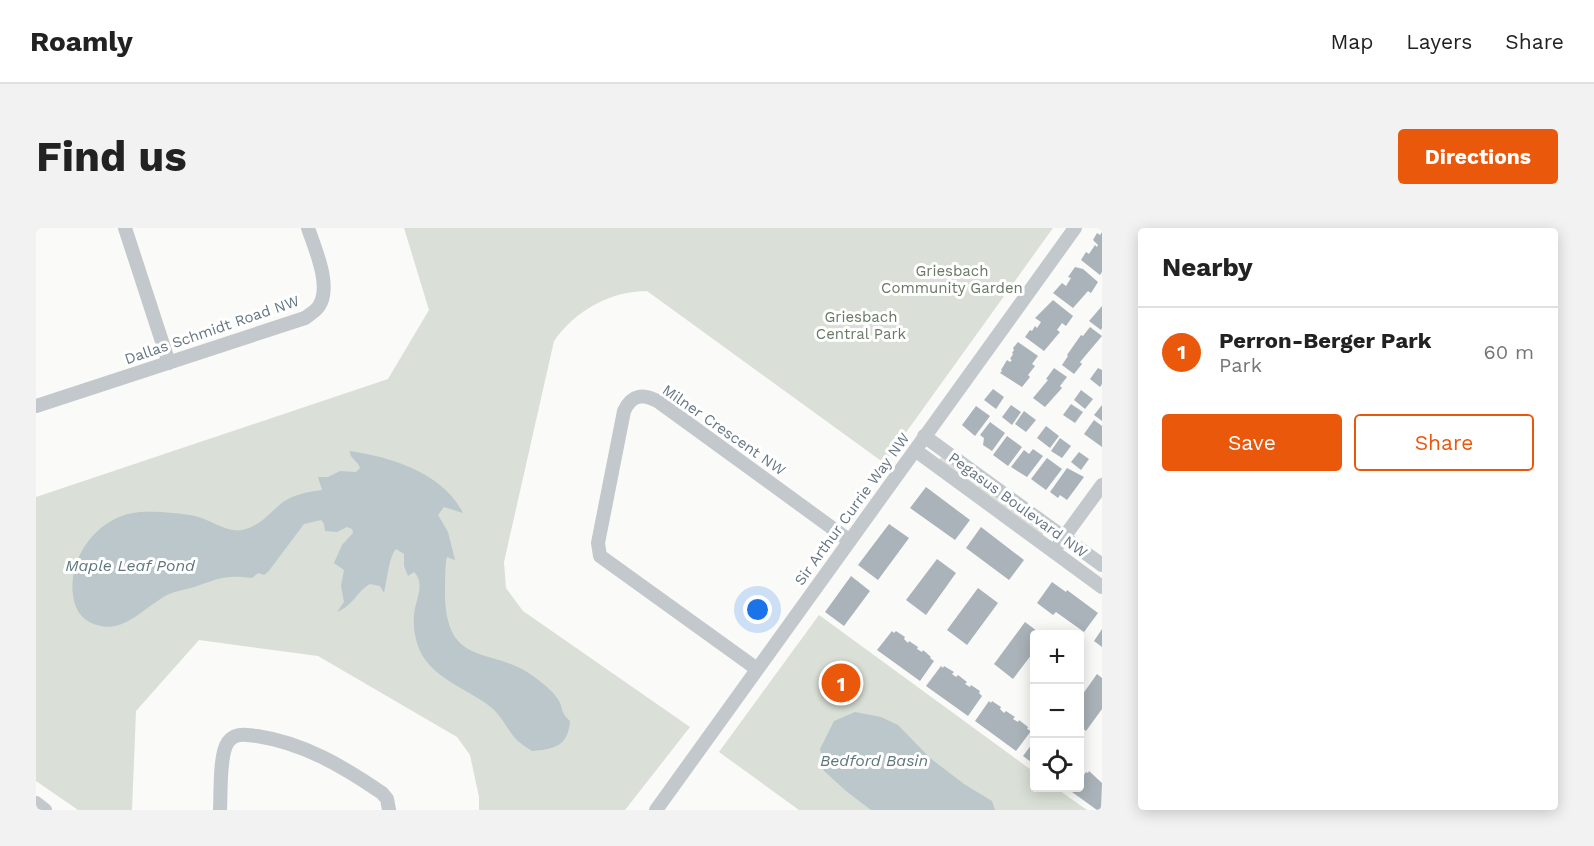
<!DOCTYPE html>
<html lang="en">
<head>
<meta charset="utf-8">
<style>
	body { margin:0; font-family:"Work Sans",sans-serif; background:#f2f2f2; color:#222 }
	.controls { position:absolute; right:18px; bottom:18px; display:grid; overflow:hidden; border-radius:6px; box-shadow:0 3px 15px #0003 }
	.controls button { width:54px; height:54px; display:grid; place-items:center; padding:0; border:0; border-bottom:2px solid #e0e0e0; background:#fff; color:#222; font:30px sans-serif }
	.you { position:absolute; left:722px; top:382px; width:21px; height:21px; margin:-15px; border:4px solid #fff; border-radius:50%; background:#1a73e8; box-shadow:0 0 0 9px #1a73e833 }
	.badge { display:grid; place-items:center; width:39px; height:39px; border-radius:50%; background:#ea580c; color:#fff; font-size:20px; font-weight:700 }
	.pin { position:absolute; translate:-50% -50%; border:3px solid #fff; box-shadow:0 2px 6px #0006 }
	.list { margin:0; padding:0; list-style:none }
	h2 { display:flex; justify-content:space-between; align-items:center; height:78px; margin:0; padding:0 24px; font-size:26px }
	h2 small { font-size:20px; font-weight:400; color:#767676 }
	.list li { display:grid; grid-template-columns:39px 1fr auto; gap:18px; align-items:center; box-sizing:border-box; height:90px; padding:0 24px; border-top:2px solid #e0e0e0 }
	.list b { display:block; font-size:22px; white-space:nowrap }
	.list p { margin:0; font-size:20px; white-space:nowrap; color:#767676 }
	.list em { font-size:20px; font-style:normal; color:#767676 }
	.actions { display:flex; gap:12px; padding:18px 24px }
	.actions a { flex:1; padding:14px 0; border:2px solid #ea580c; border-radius:6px; text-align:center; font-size:21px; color:#ea580c }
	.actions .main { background:#ea580c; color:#fff }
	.icon { flex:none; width:33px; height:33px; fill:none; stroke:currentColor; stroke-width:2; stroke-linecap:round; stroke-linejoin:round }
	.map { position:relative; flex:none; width:1066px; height:582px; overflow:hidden; border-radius:6px }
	header { display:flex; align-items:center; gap:36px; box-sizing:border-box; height:84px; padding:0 30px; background:#fff; border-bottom:2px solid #e0e0e0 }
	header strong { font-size:28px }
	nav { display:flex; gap:33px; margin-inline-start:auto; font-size:21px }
	.intro { display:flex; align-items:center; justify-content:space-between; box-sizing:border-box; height:144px; padding:0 36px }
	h1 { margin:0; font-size:42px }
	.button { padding:15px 27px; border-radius:6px; background:#ea580c; color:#fff; font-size:21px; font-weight:700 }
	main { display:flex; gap:36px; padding:0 36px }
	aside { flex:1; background:#fff; border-radius:6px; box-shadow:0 3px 15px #0003 }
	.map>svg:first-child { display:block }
	.green { fill:#dadfd7 }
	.water { fill:#bbc7cb }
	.building { fill:#aab3b9 }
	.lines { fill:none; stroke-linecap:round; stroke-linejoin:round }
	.minor { stroke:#c3c8cc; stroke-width:14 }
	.labels { text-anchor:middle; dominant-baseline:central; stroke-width:6; stroke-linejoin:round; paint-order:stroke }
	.park-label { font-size:15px; fill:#687a64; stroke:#fff }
	.street-label { font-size:15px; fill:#657683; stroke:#fff }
	.water-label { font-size:16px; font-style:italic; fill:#60757c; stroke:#fff }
</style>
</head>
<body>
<header>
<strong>Roamly</strong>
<nav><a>Map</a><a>Layers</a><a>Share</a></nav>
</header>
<div class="intro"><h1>Find us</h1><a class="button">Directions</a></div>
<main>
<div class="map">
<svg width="1066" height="582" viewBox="0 0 1066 582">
	<rect width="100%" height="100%" fill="#fafaf8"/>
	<path class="green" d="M368 0H1017L848 235 611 63C574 63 539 83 518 113L468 334 470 360 487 383 654 499 589 582H443V569L434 527 421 509 282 428 163 412 100 483 96 582H42L0 553V269L352 151 393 82Z
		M905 229 1009 303 1006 308 903 233Z
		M783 387 998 544 999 560H1020L1051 582H763L683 524Z"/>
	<path class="water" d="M314 223C355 229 407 245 427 285L408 279 402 287 412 304 419 332 411 329C409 333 409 363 409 370 412 440 455 418 497 448 505 454 515 461 521 470 528 479 523 483 534 493 532 518 519 521 496 523 490 519 483 515 478 509 470 499 466 489 456 480 433 461 398 452 384 423 379 412 377 399 378 387 379 372 390 356 378 344L372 348 368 338V326L360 321C353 328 351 353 348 365L344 358 334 356C320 364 318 377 301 384L308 374 305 358 308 342 298 335 306 317 317 305 316 301 311 299 301 304 289 303 288 296 285 292 268 296 232 344 228 347 222 345 216 350C193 347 185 349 164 357 154 361 143 362 133 366 112 376 90 404 65 398 48 395 39 384 37 367 32 328 63 287 104 284 121 283 142 285 159 288 174 291 190 305 206 302 225 298 233 285 247 274 259 266 272 264 286 262L282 249H292L304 243 320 244 324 240C322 233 313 230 314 223Z
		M819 484 845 489 862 497 894 530 928 556 956 573 959 582H835L810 563 788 543 784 521 798 493Z"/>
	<path class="building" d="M1066 4V44L1064 47 1045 32 1050 24 1053 26 1059 17 1061 19 1062 17 1057 12 1061 5 1064 7Z
		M1039 39 1047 41 1062 54 1055 65 1052 63 1037 80 1017 65 1026 55 1030 58 1035 50 1032 49Z
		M1017 72 1037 88 1030 98 1026 95 1021 102 1024 104 1008 123 989 109 994 102 996 103 999 98 1001 100 1005 94 999 90Z
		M1066 78V100L1065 102 1053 93Z
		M1054 99 1066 108 1044 134 1046 136 1038 146 1026 137 1032 128 1031 127 1045 107 1047 108Z
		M982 114 1002 128 996 136 999 138 992 147 994 149 986 159 964 145 966 143 965 142 971 132 974 134 976 132 974 131 977 126 976 125 978 122 977 120Z
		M1018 140 1031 149 1024 158 1026 160 1009 179 997 170 1012 152 1010 151Z
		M1062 140 1066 142V156L1064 159 1054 151Z
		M957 161 968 169 960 181 948 172Z
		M1045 162 1057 171 1049 181 1038 172Z
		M1035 176 1047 184 1039 195 1027 187Z
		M975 177 985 184 976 197 966 189Z
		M1066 177V193L1058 187Z
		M940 178 954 188 939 208 926 197Z
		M988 183 1000 192 990 204 979 196Z
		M1058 192 1066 198V219L1048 206Z
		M954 194 969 205 956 223 947 217 948 210 944 207Z
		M1010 198 1023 208 1014 220 1001 210Z
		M971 208 986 219 972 238 957 227Z
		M1024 210 1035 218 1026 230 1015 223Z
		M997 221 1007 228 991 249 975 239 988 222 993 226Z
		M1043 224 1053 231 1045 242 1035 234Z
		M1011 230 1026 241 1010 262 995 251Z
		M1031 240 1048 249 1031 272 1024 267 1022 270 1014 264Z
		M890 259 934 292 919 312 874 280Z
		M853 296 873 310 842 352 822 337Z
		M945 299 988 332 973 352 930 320Z
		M901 331 920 345 890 387 870 372Z
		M815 348 834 363 808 398 789 384Z
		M1016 354 1030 364 1031 362 1062 385 1048 404 1020 384 1017 387 1001 375Z
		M942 360 962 375 931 417 911 402Z
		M989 394 1005 406H999V422L977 451 958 436Z
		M1066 401V419L1058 413Z
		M856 403 858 405 860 403 869 409 868 411 872 415 873 413 882 419 881 421 886 424 887 422 895 429 894 430 898 433 884 453 841 422Z
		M905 438 907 440 908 438 918 444 916 446 920 449 922 447 931 454 929 456 934 459 935 457 944 463 943 465 946 468 932 488 890 458Z
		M1061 446 1066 450V481L1050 503 1044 498V470Z
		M953 473 955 475 956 473 965 479 964 481 968 485 970 483 979 489 977 491 982 494 983 492 992 499 991 501 995 503 980 523 939 493Z
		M999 512V537L987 528Z
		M1053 543 1066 555 1065 582H1061L1036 564 1039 560H1044V553L1050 544 1052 545Z"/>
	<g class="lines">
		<path class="minor" d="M89 0 133 135
			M0 178 269 90C274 86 280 83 283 78 296 58 279 21 272 0
			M888 208 1066 337
			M879 222 1066 359
			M1023 316 1066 257
			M721 441 564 328 562 315 588 183C596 166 608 165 623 174L814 313
			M0 575 9 582
			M184 582C185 566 183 526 192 514 199 504 210 507 221 508 268 515 308 539 346 565L351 571 353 582
			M620 582 1039 0"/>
	</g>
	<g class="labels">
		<g class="park-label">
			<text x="916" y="43">Griesbach<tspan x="916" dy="17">Community Garden</tspan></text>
			<text x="825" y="89">Griesbach<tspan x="825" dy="17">Central Park</tspan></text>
		</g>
		<g class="street-label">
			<text transform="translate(176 102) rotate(-19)">Dallas Schmidt Road NW</text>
			<text transform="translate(688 202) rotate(35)">Milner Crescent NW</text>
			<text transform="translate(982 277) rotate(36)">Pegasus Boulevard NW</text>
			<text transform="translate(816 281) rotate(-54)">Sir Arthur Currie Way NW</text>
		</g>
		<g class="water-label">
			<text x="94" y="337">Maple Leaf Pond</text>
			<text x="838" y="532">Bedford Basin</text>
		</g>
	</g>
</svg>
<div class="controls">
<button>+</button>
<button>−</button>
<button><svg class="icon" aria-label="locate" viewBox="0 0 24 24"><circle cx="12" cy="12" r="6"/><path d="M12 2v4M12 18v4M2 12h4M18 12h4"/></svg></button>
</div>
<div class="you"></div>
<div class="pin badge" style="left:805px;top:455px">1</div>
</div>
<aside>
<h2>Nearby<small></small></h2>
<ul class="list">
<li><span class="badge">1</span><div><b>Perron-Berger Park</b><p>Park</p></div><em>60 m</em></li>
</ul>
<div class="actions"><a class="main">Save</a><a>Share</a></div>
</aside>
</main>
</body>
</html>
